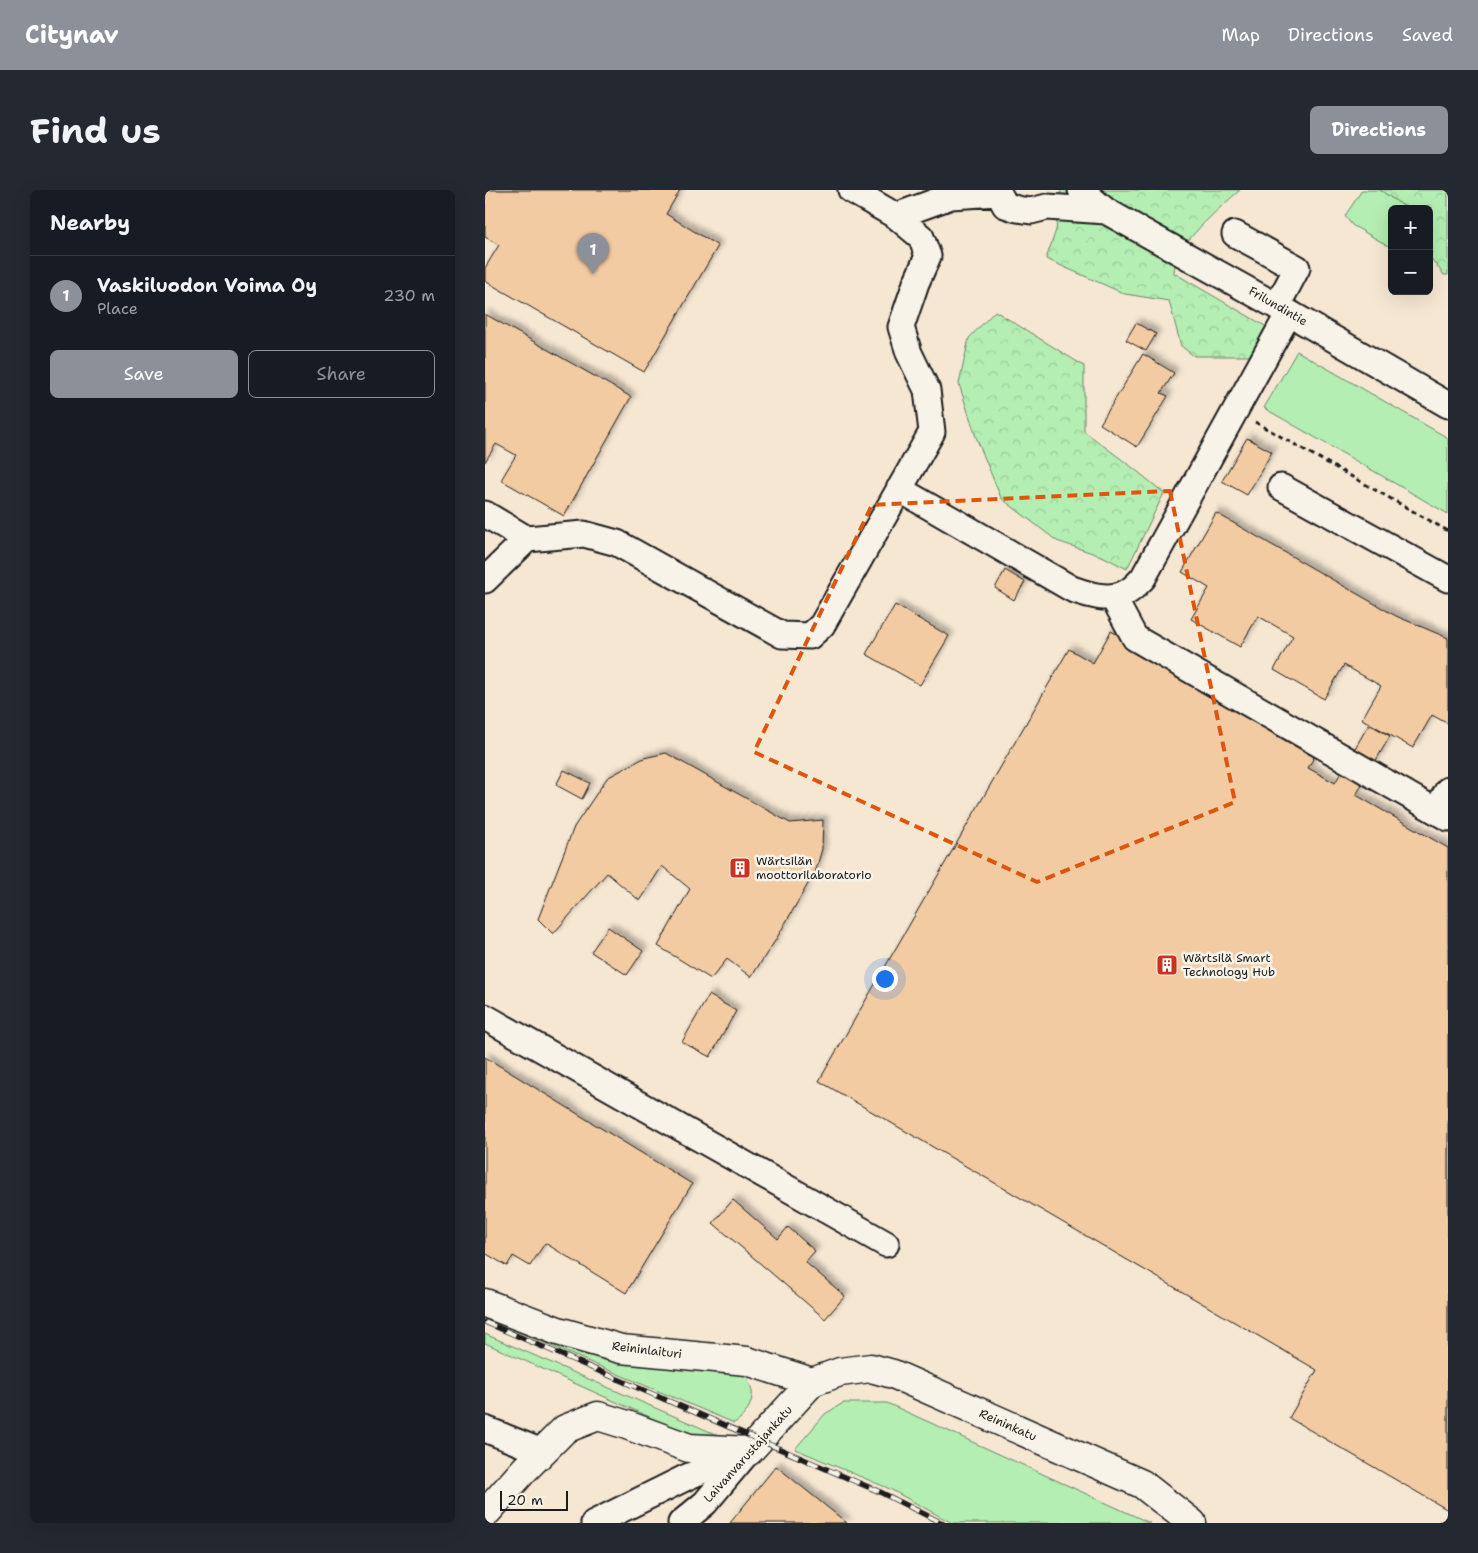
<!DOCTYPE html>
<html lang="en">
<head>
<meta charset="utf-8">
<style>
	body { margin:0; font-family:"Shantell Sans",sans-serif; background:#242831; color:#f1f3f6 }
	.controls { position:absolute; right:15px; top:15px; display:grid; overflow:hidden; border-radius:8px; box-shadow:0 5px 20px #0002 }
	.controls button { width:45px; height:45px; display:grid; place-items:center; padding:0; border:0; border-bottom:1px solid #363941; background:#171b24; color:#f1f3f6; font:25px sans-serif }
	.scale { position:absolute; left:15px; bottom:12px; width:68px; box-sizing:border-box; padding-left:5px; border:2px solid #1c1c1c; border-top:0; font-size:14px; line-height:18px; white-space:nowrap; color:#1c1c1c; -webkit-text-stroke:4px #f7f3e8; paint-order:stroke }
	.you { position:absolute; left:399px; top:788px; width:18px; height:18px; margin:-12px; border:4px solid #fff; border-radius:50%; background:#1a73e8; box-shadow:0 0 0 8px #1a73e833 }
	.badge { display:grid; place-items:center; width:32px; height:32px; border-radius:50%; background:#8c9099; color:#fff; font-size:16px; font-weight:700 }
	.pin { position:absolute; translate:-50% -41px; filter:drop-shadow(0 1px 2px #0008) }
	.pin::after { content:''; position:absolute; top:26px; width:18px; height:15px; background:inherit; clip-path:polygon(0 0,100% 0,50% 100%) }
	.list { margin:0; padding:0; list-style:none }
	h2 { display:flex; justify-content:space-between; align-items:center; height:65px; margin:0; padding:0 20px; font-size:21px }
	h2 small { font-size:16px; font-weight:400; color:#9ea1a6 }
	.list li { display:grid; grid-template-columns:32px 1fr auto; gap:15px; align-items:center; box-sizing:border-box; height:80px; padding:0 20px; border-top:1px solid #363941 }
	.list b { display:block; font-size:19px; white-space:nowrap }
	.list p { margin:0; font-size:16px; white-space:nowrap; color:#9ea1a6 }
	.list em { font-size:16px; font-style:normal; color:#9ea1a6 }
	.actions { display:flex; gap:10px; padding:15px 20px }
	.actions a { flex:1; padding:11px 0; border:1px solid #8c9099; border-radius:8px; text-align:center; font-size:18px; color:#8c9099 }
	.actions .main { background:#8c9099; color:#fff }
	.map { position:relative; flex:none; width:963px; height:1333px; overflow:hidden; border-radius:8px }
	header { display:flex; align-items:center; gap:30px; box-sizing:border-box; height:70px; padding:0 25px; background:#8c9099; color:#fff }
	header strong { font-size:24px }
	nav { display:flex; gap:28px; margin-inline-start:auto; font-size:18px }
	.intro { display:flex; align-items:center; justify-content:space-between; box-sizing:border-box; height:120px; padding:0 30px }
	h1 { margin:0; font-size:35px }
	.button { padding:12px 22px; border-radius:8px; background:#8c9099; color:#fff; font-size:18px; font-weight:700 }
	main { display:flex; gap:30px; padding:0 30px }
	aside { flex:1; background:#171b24; border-radius:8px; box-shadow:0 5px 20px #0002 }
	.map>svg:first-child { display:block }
	.grass { fill:#b4eeb2; stroke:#688567 }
	.forest { fill:url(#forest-crowns); stroke:#688567 }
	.building { fill:#f3cba3; stroke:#1c1c1c; filter:url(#shadow) }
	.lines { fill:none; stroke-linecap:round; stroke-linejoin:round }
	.minor-casing { stroke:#1c1c1c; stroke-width:29 }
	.major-casing { stroke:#1c1c1c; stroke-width:31 }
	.path { stroke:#1c1c1c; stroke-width:3; stroke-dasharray:5 4; stroke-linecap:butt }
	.minor { stroke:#f7f3e8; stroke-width:25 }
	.major { stroke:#f7f3e8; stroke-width:28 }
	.rail-casing { stroke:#1c1c1c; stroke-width:5.5 }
	.rail { stroke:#f7f3e8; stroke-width:4; stroke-dasharray:11; stroke-linecap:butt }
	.marked { fill:none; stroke:#de560d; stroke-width:4; stroke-dasharray:10 6; stroke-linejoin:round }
	.labels { text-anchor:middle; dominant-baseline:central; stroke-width:5; stroke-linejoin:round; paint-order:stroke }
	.street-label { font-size:12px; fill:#1c1c1c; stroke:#f7f3e8 }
	.poi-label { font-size:12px; fill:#1c1c1c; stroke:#f7f3e8; text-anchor:start }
</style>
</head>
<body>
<header>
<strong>Citynav</strong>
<nav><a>Map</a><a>Directions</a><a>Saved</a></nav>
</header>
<div class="intro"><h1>Find us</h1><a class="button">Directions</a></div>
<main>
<aside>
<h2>Nearby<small></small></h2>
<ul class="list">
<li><span class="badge">1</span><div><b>Vaskiluodon Voima Oy</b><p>Place</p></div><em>230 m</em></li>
</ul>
<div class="actions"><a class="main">Save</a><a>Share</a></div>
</aside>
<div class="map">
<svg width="963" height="1333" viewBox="0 0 963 1333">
	<defs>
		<pattern id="forest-crowns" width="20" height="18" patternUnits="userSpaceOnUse" patternTransform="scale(1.25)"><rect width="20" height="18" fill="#b4eeb2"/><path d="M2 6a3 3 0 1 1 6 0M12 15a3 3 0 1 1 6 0" fill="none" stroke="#9acc98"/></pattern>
		<filter id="shadow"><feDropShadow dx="4.5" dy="-4.5" stdDeviation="2.5" flood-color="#0004"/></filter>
	</defs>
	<rect width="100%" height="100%" fill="#f6e7d3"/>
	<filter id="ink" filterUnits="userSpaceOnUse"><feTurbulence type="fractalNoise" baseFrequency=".02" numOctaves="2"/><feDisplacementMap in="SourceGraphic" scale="10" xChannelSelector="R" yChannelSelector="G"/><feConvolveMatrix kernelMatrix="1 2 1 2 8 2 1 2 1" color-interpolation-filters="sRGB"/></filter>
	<g filter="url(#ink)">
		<path class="grass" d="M877 0H895L923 19H907V58L867 35 860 26Z
			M812 161 963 248V324L779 218Z
			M0 1122 101 1165 142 1173 248 1180 261 1185C263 1190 266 1196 267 1201 269 1213 259 1228 249 1233L0 1128Z
			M0 1144 244 1250 224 1248 189 1238 0 1153Z
			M358 1213H402L665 1333H467L405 1299 310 1259 340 1224Z"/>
		<path class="forest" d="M576 0H755C735 18 688 56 689 83L782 137 764 166H709L696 156 684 111 640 104 561 69 571 40Z
			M895 0H963V85H959L944 66V19H923Z
			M510 121 599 176V241L652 281 679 303 642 379 619 367 572 351 516 308 491 247 474 194 484 148Z"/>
		<path class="building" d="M0 0H195L181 24 233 56 159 182 0 91V78L14 55 0 47Z
			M0 124 146 207 79 326 16 290 31 265 11 254 0 272Z
			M651 133 671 144 661 161 641 150Z
			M658 164 689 183 676 203 683 206 652 257 615 234Z
			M762 248 787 262 762 305 737 291Z
			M731 323 911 426 963 448V534L947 525 928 558 877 529 896 496 859 475 839 509 789 480 808 446 773 426 755 457 706 429 724 398 697 382Z
			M520 380 540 392 529 410 510 398Z
			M410 415 464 446 435 495 381 464Z
			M626 441 833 560 823 578 850 593 884 534 905 546 871 605 963 658V1320L804 1228 832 1180 334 891 584 459 608 473Z
			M181 563 305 633 338 630 337 659 331 680 290 751 266 787 242 769 226 789 173 756 205 699 177 676 155 711 122 683 68 744 53 729 89 637 122 588 159 568Z
			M79 580 105 593 97 609 71 595Z
			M123 737 158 761 142 785 106 762Z
			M224 805 251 821 225 867 197 852Z
			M0 867 207 994 141 1103 60 1053 45 1076 28 1066 22 1076 0 1063Z
			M248 1010 293 1049 303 1037 330 1061 320 1072 360 1106 340 1129 228 1033Z
			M291 1276 362 1333H245Z"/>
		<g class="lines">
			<g class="minor-casing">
				<path id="minor" d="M512 0 520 15 532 19 546 21 562 17 621 21
					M596 0 621 21 804 123 963 215
					M411 26 466 6 513 3
					M750 44 812 78 792 116
					M796 297 963 389
					M414 299 587 399C604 405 625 412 642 402 648 399 653 393 658 388L804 123
					M0 324 42 349
					M0 390 42 349 99 344 132 353 297 445 325 446 337 435 447 242 442 200 424 163 416 137 431 93 443 66 436 47 411 26 366 0
					M628 407 650 448 963 628
					M951 621 963 600
					M0 827 401 1054
					M0 1239 57 1262
					M109 1333 202 1287 264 1261
					M196 1333 220 1313 261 1264"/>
			</g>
			<g class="major-casing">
				<path id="major" d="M0 1113 73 1141 136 1159 262 1171 327 1192
					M0 1324 39 1280 80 1239 113 1226 139 1234 204 1258 264 1261 327 1192 355 1182 386 1178 408 1184 657 1294 707 1333"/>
			</g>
			<path class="path" d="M770 232 963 341"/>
			<use href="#minor" class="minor"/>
			<use href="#major" class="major"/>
			<g class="rail-casing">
				<path id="rail" d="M0 1132 395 1302 457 1333"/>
			</g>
			<use href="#rail" class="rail"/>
		</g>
	</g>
	<path class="marked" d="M685 301 750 612 552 692 269 562 387 315Z"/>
	<defs>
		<g id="building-square" transform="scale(1.125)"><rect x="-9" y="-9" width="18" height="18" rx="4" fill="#c8321e" stroke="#f7f3e8"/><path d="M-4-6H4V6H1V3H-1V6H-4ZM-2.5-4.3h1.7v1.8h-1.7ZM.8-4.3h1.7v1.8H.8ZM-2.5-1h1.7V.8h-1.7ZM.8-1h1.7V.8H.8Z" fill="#fff"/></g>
	</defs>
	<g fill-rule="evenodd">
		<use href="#building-square" x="255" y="678"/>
		<use href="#building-square" x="682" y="775"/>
	</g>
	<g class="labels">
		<g class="street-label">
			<text transform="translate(793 116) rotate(30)">Frilundintie</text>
			<text transform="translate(162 1160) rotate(7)">Reininlaituri</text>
			<text transform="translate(523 1235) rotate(24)">Reininkatu</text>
			<text transform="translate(263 1264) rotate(-48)">Laivanvarustajankatu</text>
		</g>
		<g class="poi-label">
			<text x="271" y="671">Wärtsilän<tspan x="271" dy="14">moottorilaboratorio</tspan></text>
			<text x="698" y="768">Wärtsilä Smart<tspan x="698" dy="14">Technology Hub</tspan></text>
		</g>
	</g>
</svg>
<div class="controls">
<button>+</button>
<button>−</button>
</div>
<div class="scale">20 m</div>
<div class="you"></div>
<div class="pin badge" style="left:108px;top:84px">1</div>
</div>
</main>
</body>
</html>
